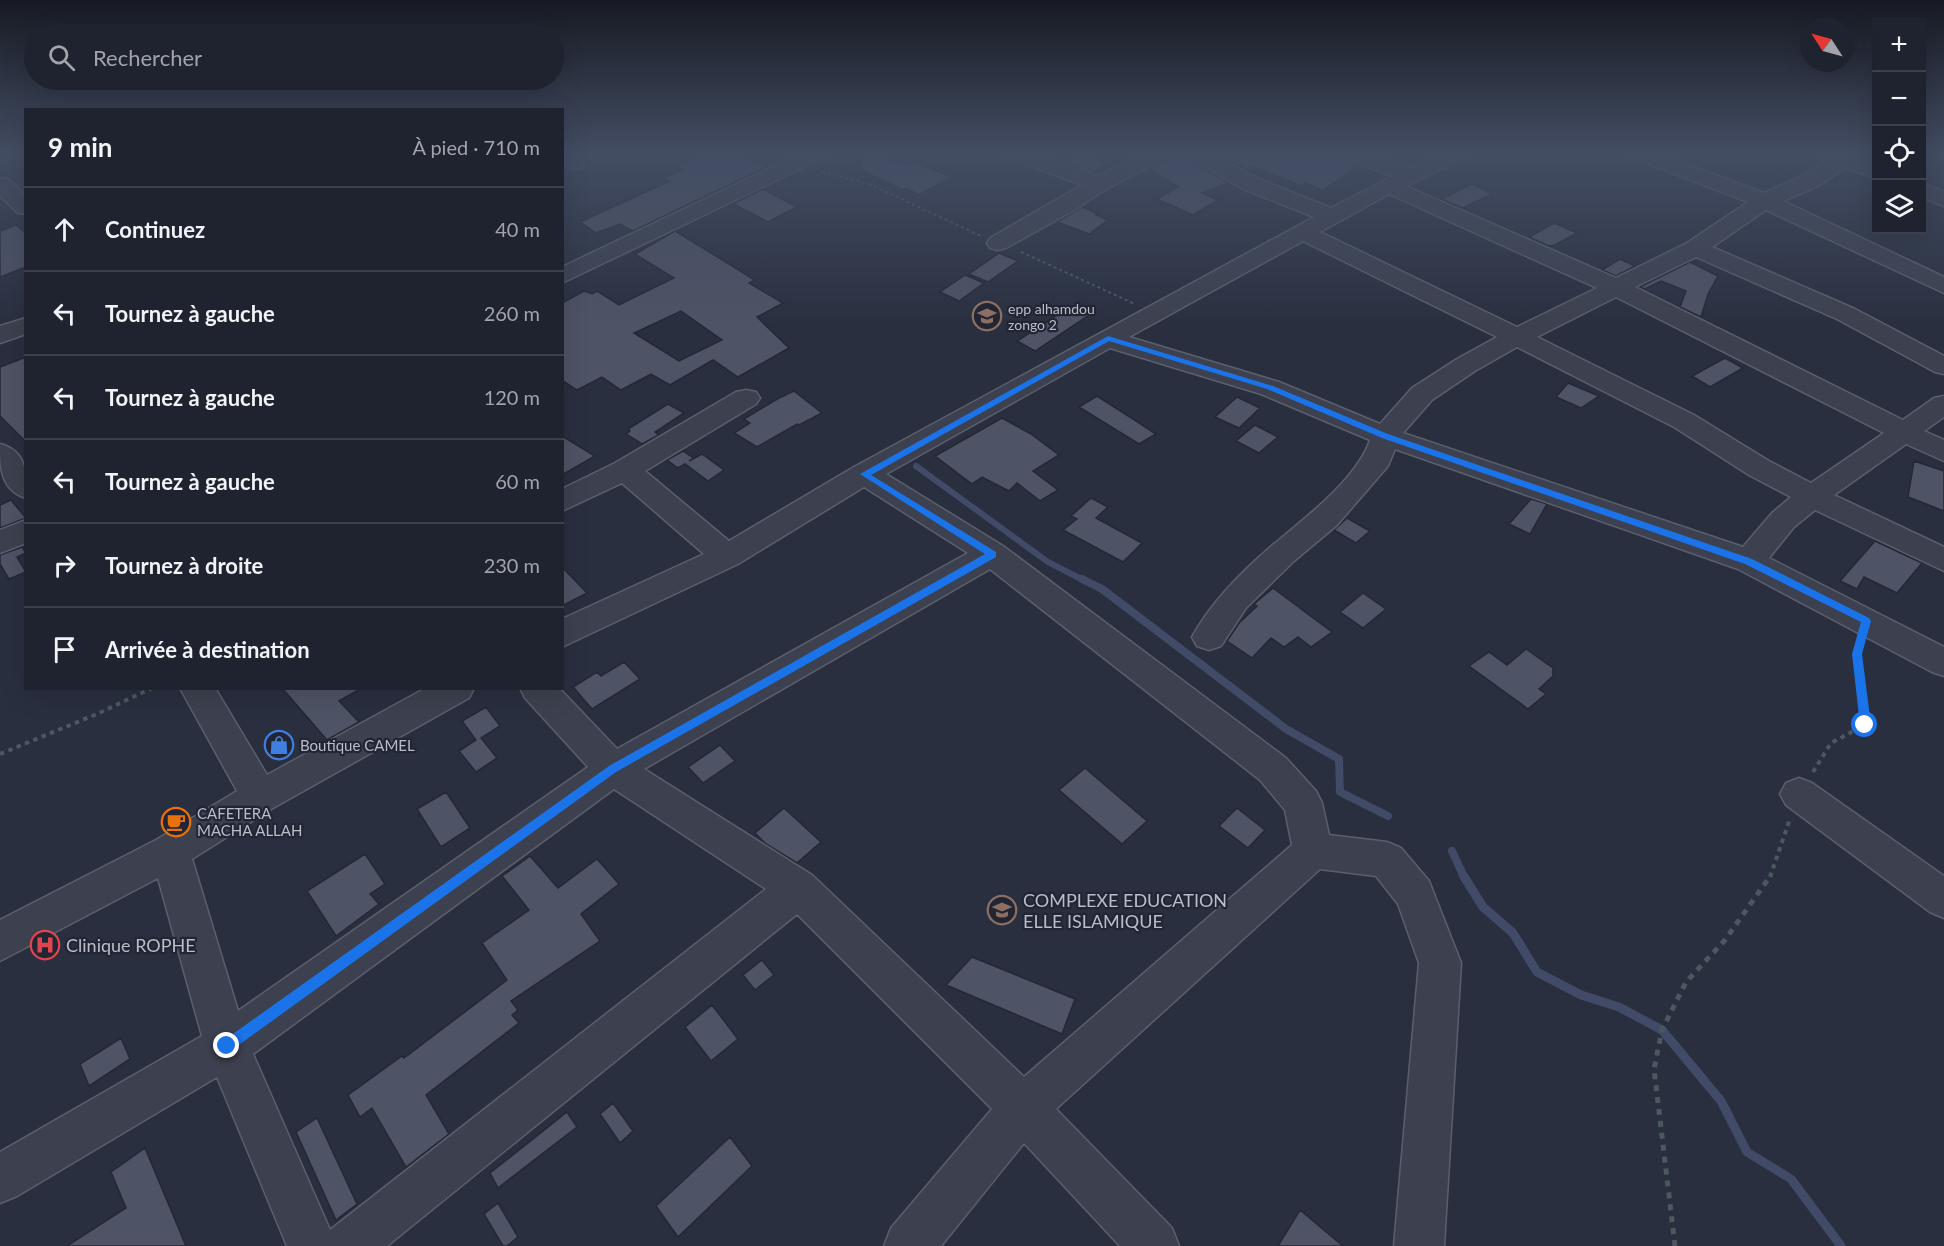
<!DOCTYPE html>
<html lang="fr">
<head>
<meta charset="utf-8">
<style>
	body { margin:0; font-family:Lato,sans-serif; background:#2c2f3b; color:#f1f3f6 }
	.controls { position:absolute; right:18px; top:18px; display:grid; overflow:hidden; border-radius:0px; box-shadow:0 6px 24px #0002 }
	.controls button { width:54px; height:54px; display:grid; place-items:center; padding:0; border:0; border-bottom:2px solid #3c404b; background:#1f232f; color:#f1f3f6; font:30px sans-serif }
	.compass { position:absolute; left:1800px; top:18px; width:54px; height:54px; border-radius:50%; background:#1f232f; box-shadow:0 6px 24px #0002; rotate:306deg }
	.stop { position:absolute; width:18px; height:18px; margin:-14px; border:4px solid #1a73e8; border-radius:50%; background:#fff }
	.stop.end { background:#1a73e8; border-color:#fff; box-shadow:0 2px 6px #0008 }
	.list { margin:0; padding:0; list-style:none }
	h2 { display:flex; justify-content:space-between; align-items:center; height:78px; margin:0; padding:0 24px; font-size:26px }
	h2 small { font-size:20px; font-weight:400; color:#a1a4aa }
	.list li { display:grid; grid-template-columns:39px 1fr auto; gap:18px; align-items:center; box-sizing:border-box; height:84px; padding:0 24px; border-top:2px solid #3c404b }
	.list b { display:block; font-size:22px; white-space:nowrap }
	.list em { font-size:20px; font-style:normal; color:#a1a4aa }
	.icon { flex:none; width:33px; height:33px; fill:none; stroke:currentColor; stroke-width:2; stroke-linecap:round; stroke-linejoin:round }
	.map { position:relative; flex:none; width:1944px; height:1246px; overflow:hidden }
	.search { position:absolute; background:#1f232f; box-shadow:0 6px 24px #0002; left:24px; top:24px; width:540px; height:66px; display:flex; align-items:center; gap:15px; box-sizing:border-box; padding:0 21px; border-radius:33px; color:#a1a4aa; font-size:22px }
	.panel { position:absolute; background:#1f232f; box-shadow:0 6px 24px #0002; left:24px; top:108px; width:540px; height:582px; border-radius:0px }
	.map>svg:first-child { display:block }
	.lines { fill:none; stroke-linecap:round; stroke-linejoin:round }
	.stream-far2 { stroke:#414a66; stroke-width:6 }
	.stream-far1 { stroke:#414a66; stroke-width:8 }
	.stream { stroke:#414a66; stroke-width:9 }
	.building { fill:#4e5365; stroke:#242836; stroke-width:1.5; fill-rule:evenodd }
	.minor-casing { stroke:#5b5f6c; stroke-width:3 }
	.path-far2 { stroke:#4b595f; stroke-width:2; stroke-dasharray:3 3; stroke-linecap:butt }
	.path-far1 { stroke:#4b595f; stroke-width:4; stroke-dasharray:4.5 4.5; stroke-linecap:butt }
	.path { stroke:#4b595f; stroke-width:5; stroke-dasharray:6 6; stroke-linecap:butt }
	.minor { fill:#3d414f; fill-rule:evenodd }
	.route { fill:#1a73e8 }
	.labels { text-anchor:middle; dominant-baseline:central; stroke-width:4.5; stroke-linejoin:round; paint-order:stroke }
	.far-poi-label { font-size:14px; fill:#babdc9; stroke:#222634; text-anchor:start }
	.poi-label { font-size:15px; fill:#babdc9; stroke:#222634; text-anchor:start }
	.near-poi-label { font-size:18px; fill:#babdc9; stroke:#222634; text-anchor:start }
</style>
</head>
<body>
<div class="map">
<svg width="1944" height="1246" viewBox="0 0 1944 1246">
	<rect width="100%" height="100%" fill="#292f3f"/>
	<g class="lines">
		<path class="stream-far2" d="M916 466 1048 562 1085 581"/>
		<path class="stream-far1" d="M1082 579 1102 589 1286 729 1339 759 1340 792 1388 816
			M1452 851 1464 877"/>
		<path class="stream" d="M1463 875 1483 907 1513 933 1537 972 1581 995 1619 1007 1662 1030 1721 1101 1747 1152 1791 1179 1841 1246"/>
	</g>
	<path class="building" d="M710 152H737L766 167 633 231 620 224 596 233 580 222 670 181 663 178 682 170 675 167Z
		M1176 152H1181L1185 158 1229 183 1202 193 1218 200 1193 215 1157 199 1178 187 1150 169 1172 158Z
		M1213 152H1331L1335 158 1358 166 1323 190 1306 183 1302 186 1252 166 1248 170Z
		M873 153 906 166 913 162 952 177 919 195 906 188 903 190 861 170V159Z
		M1082 153 1107 164 1094 173 1063 162Z
		M1472 184 1492 194 1463 208 1441 199Z
		M763 189 797 207 768 222 733 204Z
		M1082 207 1098 214 1096 215 1108 220 1089 234 1057 222Z
		M1554 223 1577 233 1555 245 1549 246 1529 237Z
		M16 225 26 233V267L0 277V231Z
		M675 231 755 280 749 283 783 303 757 317 789 348 738 377 713 360 670 385 651 374 621 390 602 377 577 390 562 380V303L584 291 592 294 597 291 619 305 674 278 635 254ZM681 311 722 340 679 361 634 333Z
		M999 253 1018 261 988 282 969 274Z
		M1620 259 1635 266 1616 276 1602 270Z
		M1690 262 1718 276 1708 294 1701 317 1680 307 1686 291 1661 281 1645 289 1640 287Z
		M965 275 984 283 959 301 940 292Z
		M1071 306 1089 315 1035 351 1017 341Z
		M26 357V442L0 416V367Z
		M1725 358 1743 368 1710 387 1692 376Z
		M1568 383 1599 396 1581 408 1556 397Z
		M794 391 822 413 799 425 797 424 757 447 734 433 750 423 744 419 779 398Z
		M1097 396 1133 419 1156 434 1139 444 1079 407Z
		M1237 397 1260 408 1239 428 1215 417Z
		M668 404 684 413 655 432 659 435 642 444 626 434 630 431 628 429Z
		M1002 418 1031 434 1059 455 1033 471 1058 490 1040 501 1017 483 1009 491 982 477 972 484 935 456Z
		M1255 425 1278 437 1259 453 1236 441Z
		M562 436 595 456 562 475Z
		M683 451 694 458 689 461 702 454 724 470 708 481 685 464 678 468 667 460Z
		M1914 461 1944 471V511L1908 497Z
		M1091 498 1108 507 1096 518 1142 543 1123 562 1063 530 1077 519 1071 516Z
		M1531 499 1547 504 1530 534 1509 524Z
		M11 500 26 518 0 528V505Z
		M1347 518 1370 531 1356 543 1334 530Z
		M1875 541 1922 563 1897 593 1864 577 1857 589 1840 581Z
		M22 547 26 553 17 557 26 572 9 579 0 564V555Z
		M562 567 587 593 562 606Z
		M1273 588 1332 632 1311 647 1298 637 1284 647 1271 638 1252 658 1227 641 1239 623 1257 606 1254 604Z
		M1363 593 1386 609 1363 628 1340 612Z
		M1526 649 1553 668V676L1539 689 1546 694 1528 709 1469 666 1489 652 1507 665Z
		M624 662 640 679 592 709 573 687 597 672 601 676Z
		M282 688H362L339 701 359 722 327 740Z
		M486 707 500 726 481 738 497 758 476 772 459 751 476 740 462 721Z
		M720 745 735 761 703 783 688 767Z
		M1085 768 1147 821 1122 844 1059 790Z
		M446 792 470 828 441 847 417 809Z
		M784 808 821 842 797 863 766 844 755 833Z
		M1237 808 1265 830 1248 848 1219 826Z
		M365 854 385 884 370 894 379 904 336 936 307 891Z
		M530 856 558 888 597 859 619 884 581 914 600 941 511 1001 518 1010 512 1015 519 1023 426 1095 449 1134 406 1167 372 1108 360 1117 348 1095 402 1056 404 1058 507 980 482 943 529 910 502 876Z
		M972 957 1075 999 1062 1034 946 985Z
		M762 960 774 975 755 990 743 975Z
		M712 1005 738 1039 711 1061 685 1027Z
		M121 1038 130 1059 89 1086 80 1064Z
		M613 1103 633 1131 620 1143 600 1114Z
		M567 1112 577 1127 498 1188 490 1173Z
		M317 1118 357 1204 336 1220 296 1132Z
		M730 1137 752 1166 678 1237 656 1206Z
		M145 1148 186 1246H67L126 1208 111 1172Z
		M498 1203 518 1237 507 1246H503L484 1214Z
		M1300 1210 1343 1246H1278Z"/>
	<g class="lines">
		<g class="minor-casing">
			<path id="minor" d="M562 152H570L586 164 583 168C575 170 570 169 562 165Z
				M804 152H830L827 156 562 283V267Z
				M1001 152H1030L1097 176 1148 152H1174L1171 156 1106 189 1076 209 1006 248 998 250 990 248 987 243 990 238 1082 185 1004 156Z
				M1183 152H1208L1259 179 1331 208 1393 176 1336 156 1333 152H1363L1411 168 1446 152H1473L1470 156 1406 186 1616 278 1687 243 1748 202 1628 156 1625 152H1654L1764 193 1802 176 1827 161 1820 158 1817 154 1818 152H1865L1859 159 1876 165V178L1845 168 1818 186 1783 201 1944 277V293L1766 210 1712 247 1855 309 1944 356V374L1935 372 1837 319 1696 257 1635 287 1903 420 1934 398 1944 396V417L1924 431 1944 440V461L1906 444 1834 495 1944 547V571L1815 510 1794 527 1769 558 1944 647V676L1932 672 1738 569 1395 449 1388 466 1337 525 1294 561 1246 608 1221 646 1209 650 1197 646 1192 637C1212 601 1243 570 1274 544 1305 518 1357 479 1370 440L1261 394 1110 348 886 474 1003 546 1286 758 1316 791 1322 803 1329 835 1387 842 1401 848 1429 881 1461 963 1444 1246H1394L1419 963 1398 904 1376 876 1320 869 1056 1109 1172 1228 1179 1246H1120L1024 1143 941 1246H884L891 1228 992 1109 797 914 387 1246H287L217 1077 17 1196 0 1203V1152L202 1036 158 878 0 961V920L156 840 237 791 180 688H215L267 775 426 688H474L469 698 273 808 192 859 238 1011 588 767 525 698 520 688H559L617 749 968 553 864 487 738 564 562 647V619L704 554 622 483 562 511V489L615 463 736 392 746 390 756 392 760 398 756 404 645 471 729 541 854 467 1314 217 1243 189 1186 156ZM1389 194 1597 288 1517 327 1320 232ZM1303 241 1497 337 1457 359 1412 388 1380 424 1279 382 1129 337ZM1616 297 1884 433 1811 483 1769 461 1694 415 1537 337ZM1517 347 1674 427 1749 475 1791 497 1772 513 1743 547 1403 433 1432 400 1475 371ZM990 569 1260 780 1285 810 1292 845 1024 1077 812 875 644 769ZM614 789 766 889 330 1230 253 1054Z
				M0 178 8 179 26 196V214L18 213 0 196Z
				M1922 184 1944 191V206L1922 197Z
				M26 318V334L0 343V326Z
				M0 444C28 451 26 475 26 498 0 490 0 466 0 444Z
				M26 520V543L0 553V530Z
				M1799 778 1812 783 1944 876V918L1930 912 1786 805 1780 794 1786 783Z"/>
		</g>
		<path class="path-far2" d="M822 172 869 184 981 236
			M1021 252 1135 304"/>
		<path class="path-far1" d="M0 754 97 714 152 688
			M1813 772 1831 743 1865 725 1857 654 1860 645
			M1770 877 1790 819"/>
		<path class="path" d="M1675 1246 1654 1069 1662 1030 1686 982 1725 940 1771 875"/>
		<use href="#minor" class="minor"/>
	</g>
	<linearGradient id="sky" x2="0" y2="1"><stop stop-color="#171a23"/><stop offset="0.47" stop-color="#434d63"/><stop offset="1" stop-color="#434d63" stop-opacity="0"/></linearGradient>
	<rect width="1944" height="326" fill="url(#sky)"/>
	<path class="route" d="M1108 336 1273 386 1388 434 1752 559 1869 618 1871 621 1862 654 1871 725 1869 728H1862L1860 725 1852 654 1861 622 1745 564 1382 438 1267 389 1109 341 871 475 996 552V557L616 772 232 1050 227 1052 223 1050 221 1046 223 1041 609 766 985 554 860 474Z"/>
	<defs>
		<g id="school-ring" transform="scale(1.5)"><circle r="9.5" fill="#222634" stroke="#8d6e63" stroke-width="1.5"/><path d="M0-5L7-2L0 1L-7-2ZM-4 1L0 2.5L4 1V4Q0 6-4 4Z" fill="#8d6e63"/></g>
		<g id="shop-ring" transform="scale(1.5)"><circle r="9.5" fill="#222634" stroke="#3f7fe0" stroke-width="1.5"/><path d="M-5-2.5h2.3a2.7 3.5 0 0 1 5.4 0H5L5.5 6h-11ZM-1.5-2.5h3a1.5 2.3 0 0 0-3 0Z" fill="#3f7fe0"/></g>
		<g id="cafe-ring" transform="scale(1.5)"><circle r="9.5" fill="#222634" stroke="#e8710a" stroke-width="1.5"/><path d="M-5.5-4.5H6V0H3Q3 3.5 0 3.5H-2.5Q-5.5 3.5-5.5 0ZM3-3.2v2h1.7v-2ZM-6 4.5H4V6H-6Z" fill="#e8710a"/></g>
		<g id="hospital-ring" transform="scale(1.5)"><circle r="9.5" fill="#222634" stroke="#e0444e" stroke-width="1.5"/><path d="M-5-5h3v3.5h4V-5h3V5h-3V1.5h-4V5h-3Z" fill="#e0444e"/></g>
	</defs>
	<g fill-rule="evenodd">
		<use href="#school-ring" x="987" y="316"/>
		<use href="#shop-ring" x="279" y="745"/>
		<use href="#cafe-ring" x="176" y="822"/>
		<use href="#school-ring" x="1002" y="910"/>
		<use href="#hospital-ring" x="45" y="945"/>
	</g>
	<g class="labels">
		<g class="far-poi-label">
			<text x="1008" y="308">epp alhamdou<tspan x="1008" dy="16">zongo 2</tspan></text>
		</g>
		<g class="poi-label">
			<text x="300" y="745">Boutique CAMEL</text>
			<text x="197" y="813">CAFETERA<tspan x="197" dy="17">MACHA ALLAH</tspan></text>
		</g>
		<g class="near-poi-label">
			<text x="1023" y="900">COMPLEXE EDUCATION<tspan x="1023" dy="21">ELLE ISLAMIQUE</tspan></text>
			<text x="66" y="945">Clinique ROPHE</text>
		</g>
	</g>
</svg>
<div class="controls">
<button>+</button>
<button>−</button>
<button><svg class="icon" aria-label="locate" viewBox="0 0 24 24"><circle cx="12" cy="12" r="6"/><path d="M12 2v4M12 18v4M2 12h4M18 12h4"/></svg></button>
<button><svg class="icon" aria-label="layers" viewBox="0 0 24 24"><path d="M12 4l9 5-9 5-9-5zM3 14l9 5 9-5"/></svg></button>
</div>
<svg class="compass" viewBox="-18 -18 36 36"><path d="M0-13l5 13h-10z" fill="#e53935"/><path d="M0 13l5-13h-10z" fill="#a1a4aa"/></svg>
<div class="stop" style="left:1865px;top:725px"></div>
<div class="stop end" style="left:227px;top:1046px"></div>
<div class="search"><svg class="icon" aria-label="search" viewBox="0 0 24 24"><circle cx="10" cy="10" r="6"/><path d="M15 15l6 6"/></svg>Rechercher</div>
<section class="panel">
<h2>9 min<small>À pied · 710 m</small></h2>
<ul class="list">
<li><svg class="icon" aria-label="ahead" viewBox="0 0 24 24"><path d="M12 20V5M6 11l6-6 6 6"/></svg><div><b>Continuez</b></div><em>40 m</em></li>
<li><svg class="icon" aria-label="left" viewBox="0 0 24 24"><path d="M17 20v-9H6M10 6l-5 5 5 5"/></svg><div><b>Tournez à gauche</b></div><em>260 m</em></li>
<li><svg class="icon" aria-label="left" viewBox="0 0 24 24"><path d="M17 20v-9H6M10 6l-5 5 5 5"/></svg><div><b>Tournez à gauche</b></div><em>120 m</em></li>
<li><svg class="icon" aria-label="left" viewBox="0 0 24 24"><path d="M17 20v-9H6M10 6l-5 5 5 5"/></svg><div><b>Tournez à gauche</b></div><em>60 m</em></li>
<li><svg class="icon" aria-label="right" viewBox="0 0 24 24"><path d="M7 20v-9h11M14 6l5 5-5 5"/></svg><div><b>Tournez à droite</b></div><em>230 m</em></li>
<li><svg class="icon" aria-label="arrive" viewBox="0 0 24 24"><path d="M6 21V4h12l-3 4 3 4H6"/></svg><div><b>Arrivée à destination</b></div></li>
</ul>
</section>
</div>
</body>
</html>
